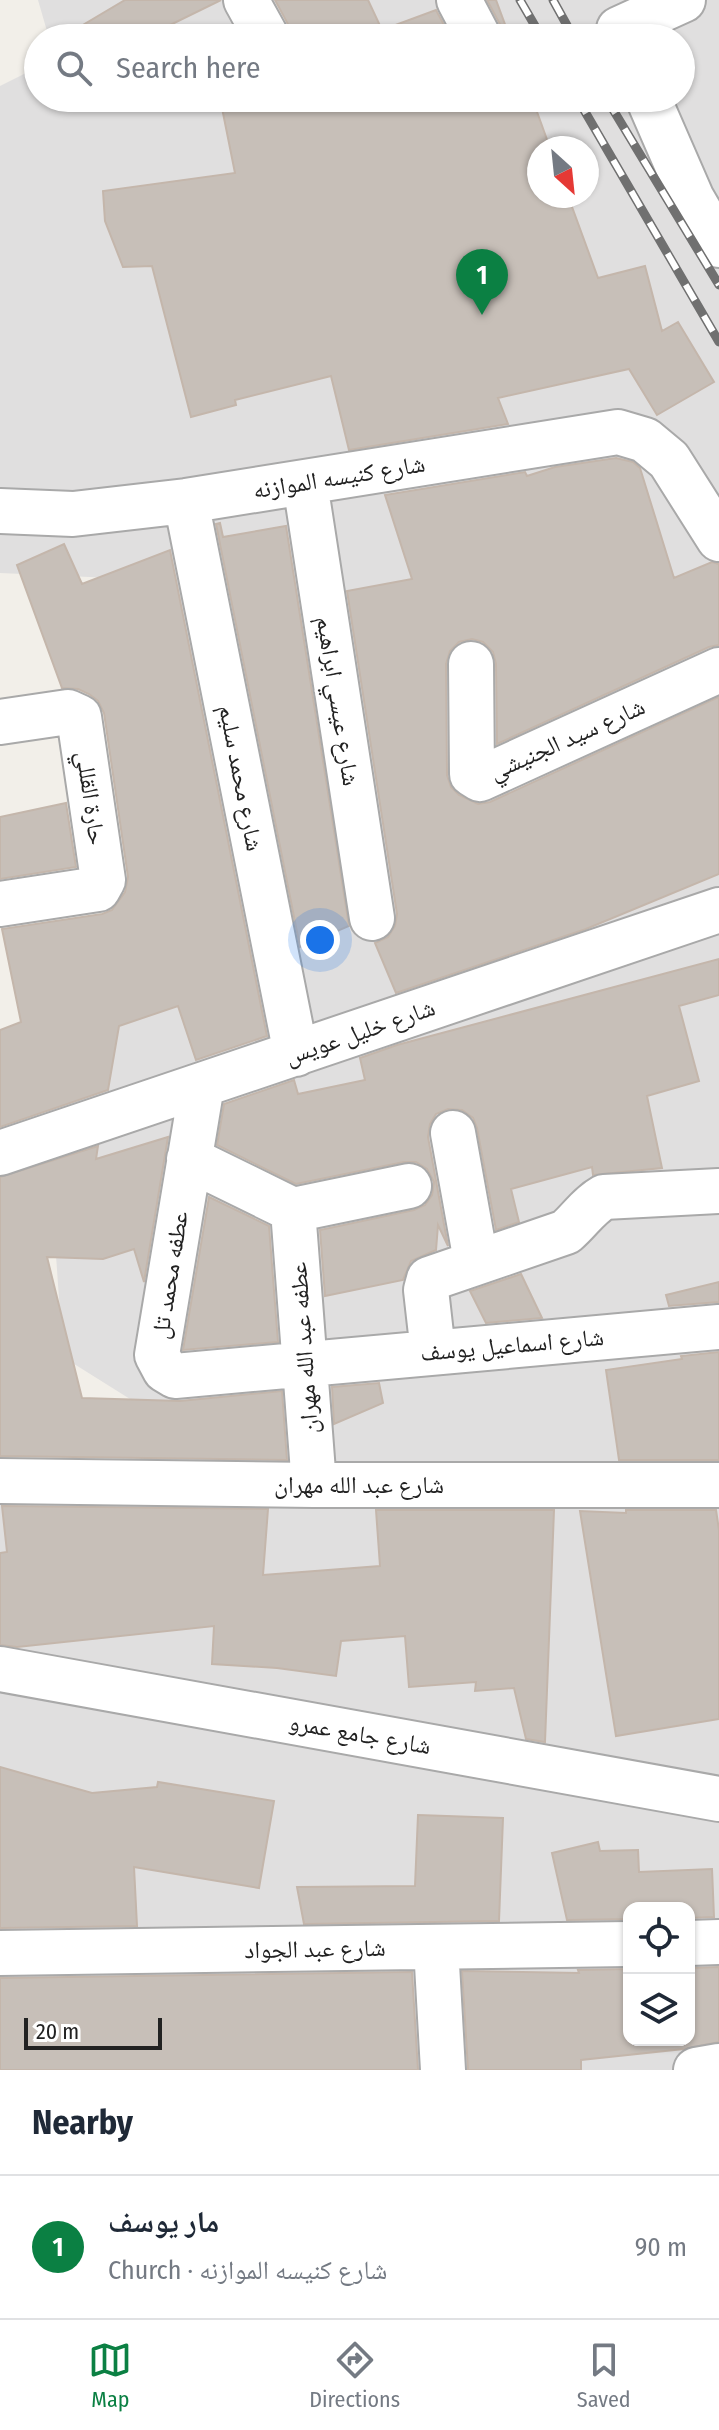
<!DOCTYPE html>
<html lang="en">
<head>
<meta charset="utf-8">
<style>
	body { margin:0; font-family:"Fira Sans Condensed","Noto Naskh Arabic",sans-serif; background:#f6f6f7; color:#1f2937 }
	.controls { position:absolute; right:24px; bottom:24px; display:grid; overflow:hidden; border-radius:16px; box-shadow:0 2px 6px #0004 }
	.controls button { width:72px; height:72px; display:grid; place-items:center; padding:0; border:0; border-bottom:2px solid #e0e1e3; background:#fff; color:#1f2937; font:40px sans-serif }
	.compass { position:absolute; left:527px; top:136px; width:72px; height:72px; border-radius:50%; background:#fff; box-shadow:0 2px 6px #0004; rotate:153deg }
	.scale { position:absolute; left:24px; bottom:20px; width:138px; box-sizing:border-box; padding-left:8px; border:4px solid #222; border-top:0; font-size:22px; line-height:28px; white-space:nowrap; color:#222; -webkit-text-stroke:6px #fff; paint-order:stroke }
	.you { position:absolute; left:320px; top:940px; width:28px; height:28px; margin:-20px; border:6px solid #fff; border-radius:50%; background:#1a73e8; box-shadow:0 0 0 12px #1a73e833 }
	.badge { display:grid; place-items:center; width:52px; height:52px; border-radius:50%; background:#0b8043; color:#fff; font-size:26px; font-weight:700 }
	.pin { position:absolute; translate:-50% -66px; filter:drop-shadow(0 2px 4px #0008) }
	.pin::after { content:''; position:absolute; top:42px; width:28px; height:24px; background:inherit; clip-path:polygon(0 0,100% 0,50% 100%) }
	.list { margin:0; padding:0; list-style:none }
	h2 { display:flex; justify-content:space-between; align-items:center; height:104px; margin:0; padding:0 32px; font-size:34px }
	h2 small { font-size:26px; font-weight:400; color:#747a83 }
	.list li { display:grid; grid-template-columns:52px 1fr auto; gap:24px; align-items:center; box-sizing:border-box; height:144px; padding:0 32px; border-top:2px solid #e0e1e3 }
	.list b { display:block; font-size:30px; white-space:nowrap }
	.list p { margin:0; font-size:26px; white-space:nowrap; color:#747a83 }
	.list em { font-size:26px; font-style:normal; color:#747a83 }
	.icon { flex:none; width:44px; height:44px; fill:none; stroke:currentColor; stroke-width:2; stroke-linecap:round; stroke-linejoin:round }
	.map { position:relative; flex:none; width:719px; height:2070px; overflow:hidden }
	.search { position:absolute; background:#fff; box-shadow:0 2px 6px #0004; left:24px; right:24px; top:24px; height:88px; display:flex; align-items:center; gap:20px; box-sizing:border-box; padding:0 28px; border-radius:44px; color:#747a83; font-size:30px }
	.sheet { height:248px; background:#fff }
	nav { display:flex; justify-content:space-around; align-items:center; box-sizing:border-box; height:112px; border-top:2px solid #e0e1e3; background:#fff; font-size:22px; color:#747a83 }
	nav a { display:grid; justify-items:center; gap:4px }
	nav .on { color:#0b8043 }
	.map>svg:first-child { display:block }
	.residential { fill:#e0dfdf; fill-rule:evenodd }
	.building { fill:#c7bfb8; stroke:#c4b6ab; stroke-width:2 }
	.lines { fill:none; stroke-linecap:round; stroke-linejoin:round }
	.minor-casing { stroke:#a9a9a9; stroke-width:48 }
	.minor { stroke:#fff; stroke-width:44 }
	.rail-casing { stroke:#707070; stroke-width:9 }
	.rail { stroke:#fff; stroke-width:6; stroke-dasharray:18; stroke-linecap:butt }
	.labels { text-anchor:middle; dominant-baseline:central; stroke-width:6; stroke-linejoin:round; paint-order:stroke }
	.street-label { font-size:24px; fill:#222; stroke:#fff }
</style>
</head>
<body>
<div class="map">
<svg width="719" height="2070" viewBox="0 0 719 2070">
	<rect width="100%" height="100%" fill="#f2efe9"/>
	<path class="residential" d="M38 0H719V2070H0V1482L148 1500 130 1399 63 1357 40 1022 173 993 134 579 0 573V86L38 67V98H681V38H49ZM539 148H587V196H539ZM629 1908H689V2040H629Z"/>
	<path class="building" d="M125 0H221L168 26 175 38H61Z
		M275 0H368L382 30 436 10 451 38H292L289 26Z
		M487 0H496L510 38H504L501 26Z
		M220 98H532L550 148H539V196H568L598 278 645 266 662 331 678 322 714 382 657 415 629 369 498 398 508 424 349 450 331 376 235 400 236 405 191 417 152 266 123 267 105 221 103 191 235 173Z
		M616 458 633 462 640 468 674 578 712 562 719 564V645L709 647 497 744 496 664 493 652 483 642 472 639 459 642 450 651 446 664 447 775 451 787 459 795 478 804 490 802 719 697V874L586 929 396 993 375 943 388 937 395 926 397 914 347 591 412 579 385 495 525 472 527 476 555 467Z
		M220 523 223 537 286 526 349 926 300 947 216 524Z
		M64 544 82 584 170 550 267 1036 196 1060 178 1006 119 1026 108 1090 0 1127V1030L21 1022 2 929 102 914 112 910 125 892 128 877 104 713 98 701 89 694 78 689 62 688 17 565Z
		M66 803 76 867 0 879V817Z
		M719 959V995L679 1006 699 1081 647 1096 662 1168 593 1175 592 1167 511 1189 519 1222 496 1230 477 1128 473 1118 462 1110 448 1109 436 1114 430 1124 428 1137 448 1246 438 1225 436 1250 411 1261 403 1280 325 1296 320 1230 414 1210 425 1205 432 1195 434 1182 427 1169 416 1162H404L296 1184 217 1145 224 1104 294 1080 298 1094 365 1080 360 1058 397 1045Z
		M168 1137 144 1282 134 1249 103 1259 47 1257 82 1398 180 1401 282 1391 287 1460 0 1456V1177L98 1146 96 1159Z
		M209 1197 269 1226 278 1342 183 1350Z
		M521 1274 542 1318 486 1323 470 1291Z
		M719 1282V1302L669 1306 666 1295Z
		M719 1352V1460H619L606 1370 682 1359 681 1356Z
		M379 1383 383 1403 334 1424 332 1387Z
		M2 1506 268 1509 263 1575 380 1566 376 1510H554L545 1742 526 1739 514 1688 475 1691 476 1682 409 1687 405 1636 341 1641 336 1676 277 1668 212 1664 214 1626 17 1647 0 1645V1553L7 1552Z
		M626 1510H716L719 1530V1719L616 1736 580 1511 626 1513Z
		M0 1767 92 1793 157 1787 158 1782 274 1801 259 1888 134 1867 137 1926 0 1928Z
		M418 1815 503 1818 499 1921 304 1924 297 1887 415 1886Z
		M598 1842 600 1851 638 1850 639 1872 712 1869 714 1917 689 1918V1908H629V1919L567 1920 552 1853Z
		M719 1967V2042L684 2049 581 2060V2070H468L462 1971 579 1973 578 1970 629 1969V2040H689V1968Z
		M412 1972 418 2070H0V1978Z"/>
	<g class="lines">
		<g class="minor-casing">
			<path id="minor" d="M246 0 267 38
				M459 0 479 38
				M619 29 683 0
				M648 98 692 199 719 245
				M305 483 372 918
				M186 501 296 1054
				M0 511 73 514 186 501 618 432 645 440 669 460 719 539
				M471 664 472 774 480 779 719 670
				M0 722 68 712 79 717 103 880 98 889 0 904
				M202 1085 157 1355 165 1370 175 1376 719 1327
				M453 1133 476 1261
				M0 1153 719 910
				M189 1159 293 1210 409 1186
				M293 1210 314 1485
				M433 1352 426 1290 429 1279 566 1232C580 1220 588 1206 604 1197L719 1191
				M0 1481 314 1485H719
				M0 1669 719 1799
				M689 1943 719 1942
				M436 1947 443 2070
				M0 1953 629 1944
				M696 2070 719 2066"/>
		</g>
		<use href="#minor" class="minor"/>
		<g class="rail-casing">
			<path id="rail" d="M520 0 542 38
				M553 0 574 38
				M577 98 719 342
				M606 98 719 285"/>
		</g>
		<use href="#rail" class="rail"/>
	</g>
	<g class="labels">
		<g class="street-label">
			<text transform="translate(339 477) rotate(-9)">شارع كنيسه الموازنه</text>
			<text transform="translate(338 701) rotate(81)">شارع عيسي ابراهيم</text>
			<text transform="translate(567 739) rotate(-24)">شارع سيد الجنيشي</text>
			<text transform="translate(241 778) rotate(79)">شارع محمد سليم</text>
			<text transform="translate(91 798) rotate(82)">حارة القللي</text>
			<text transform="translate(360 1032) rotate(-19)">شارع خليل عويس</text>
			<text transform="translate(170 1275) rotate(-81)">عطفه محمد تل</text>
			<text transform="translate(512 1345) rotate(-5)">شارع اسماعيل يوسف</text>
			<text transform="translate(304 1348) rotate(-94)">عطفه عبد الله مهران</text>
			<text x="359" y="1485">شارع عبد الله مهران</text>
			<text transform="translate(360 1734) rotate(10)">شارع جامع عمرو</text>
			<text transform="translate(315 1949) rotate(-1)">شارع عبد الجواد</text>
		</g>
	</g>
</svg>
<div class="controls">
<button><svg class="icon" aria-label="locate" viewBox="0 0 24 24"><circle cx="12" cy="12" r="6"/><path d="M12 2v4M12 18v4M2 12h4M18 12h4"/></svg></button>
<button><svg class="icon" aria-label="layers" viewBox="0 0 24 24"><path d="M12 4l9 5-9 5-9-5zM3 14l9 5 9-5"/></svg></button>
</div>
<svg class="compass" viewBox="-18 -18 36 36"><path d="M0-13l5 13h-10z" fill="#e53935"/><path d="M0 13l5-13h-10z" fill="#747a83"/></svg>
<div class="scale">20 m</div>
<div class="you"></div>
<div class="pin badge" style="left:482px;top:315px">1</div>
<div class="search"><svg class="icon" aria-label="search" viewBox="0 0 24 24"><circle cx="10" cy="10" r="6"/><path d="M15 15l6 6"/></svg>Search here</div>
</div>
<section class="sheet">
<h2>Nearby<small></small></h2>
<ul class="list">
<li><span class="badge">1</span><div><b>مار يوسف</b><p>Church · شارع كنيسه الموازنه</p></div><em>90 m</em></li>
</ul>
</section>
<nav>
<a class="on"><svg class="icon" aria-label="map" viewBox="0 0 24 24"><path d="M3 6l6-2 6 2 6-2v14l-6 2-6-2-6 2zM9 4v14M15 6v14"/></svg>Map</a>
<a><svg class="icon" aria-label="directions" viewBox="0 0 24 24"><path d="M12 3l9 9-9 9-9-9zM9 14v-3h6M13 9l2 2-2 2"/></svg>Directions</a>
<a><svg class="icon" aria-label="saved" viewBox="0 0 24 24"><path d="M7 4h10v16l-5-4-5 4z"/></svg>Saved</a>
</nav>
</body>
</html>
